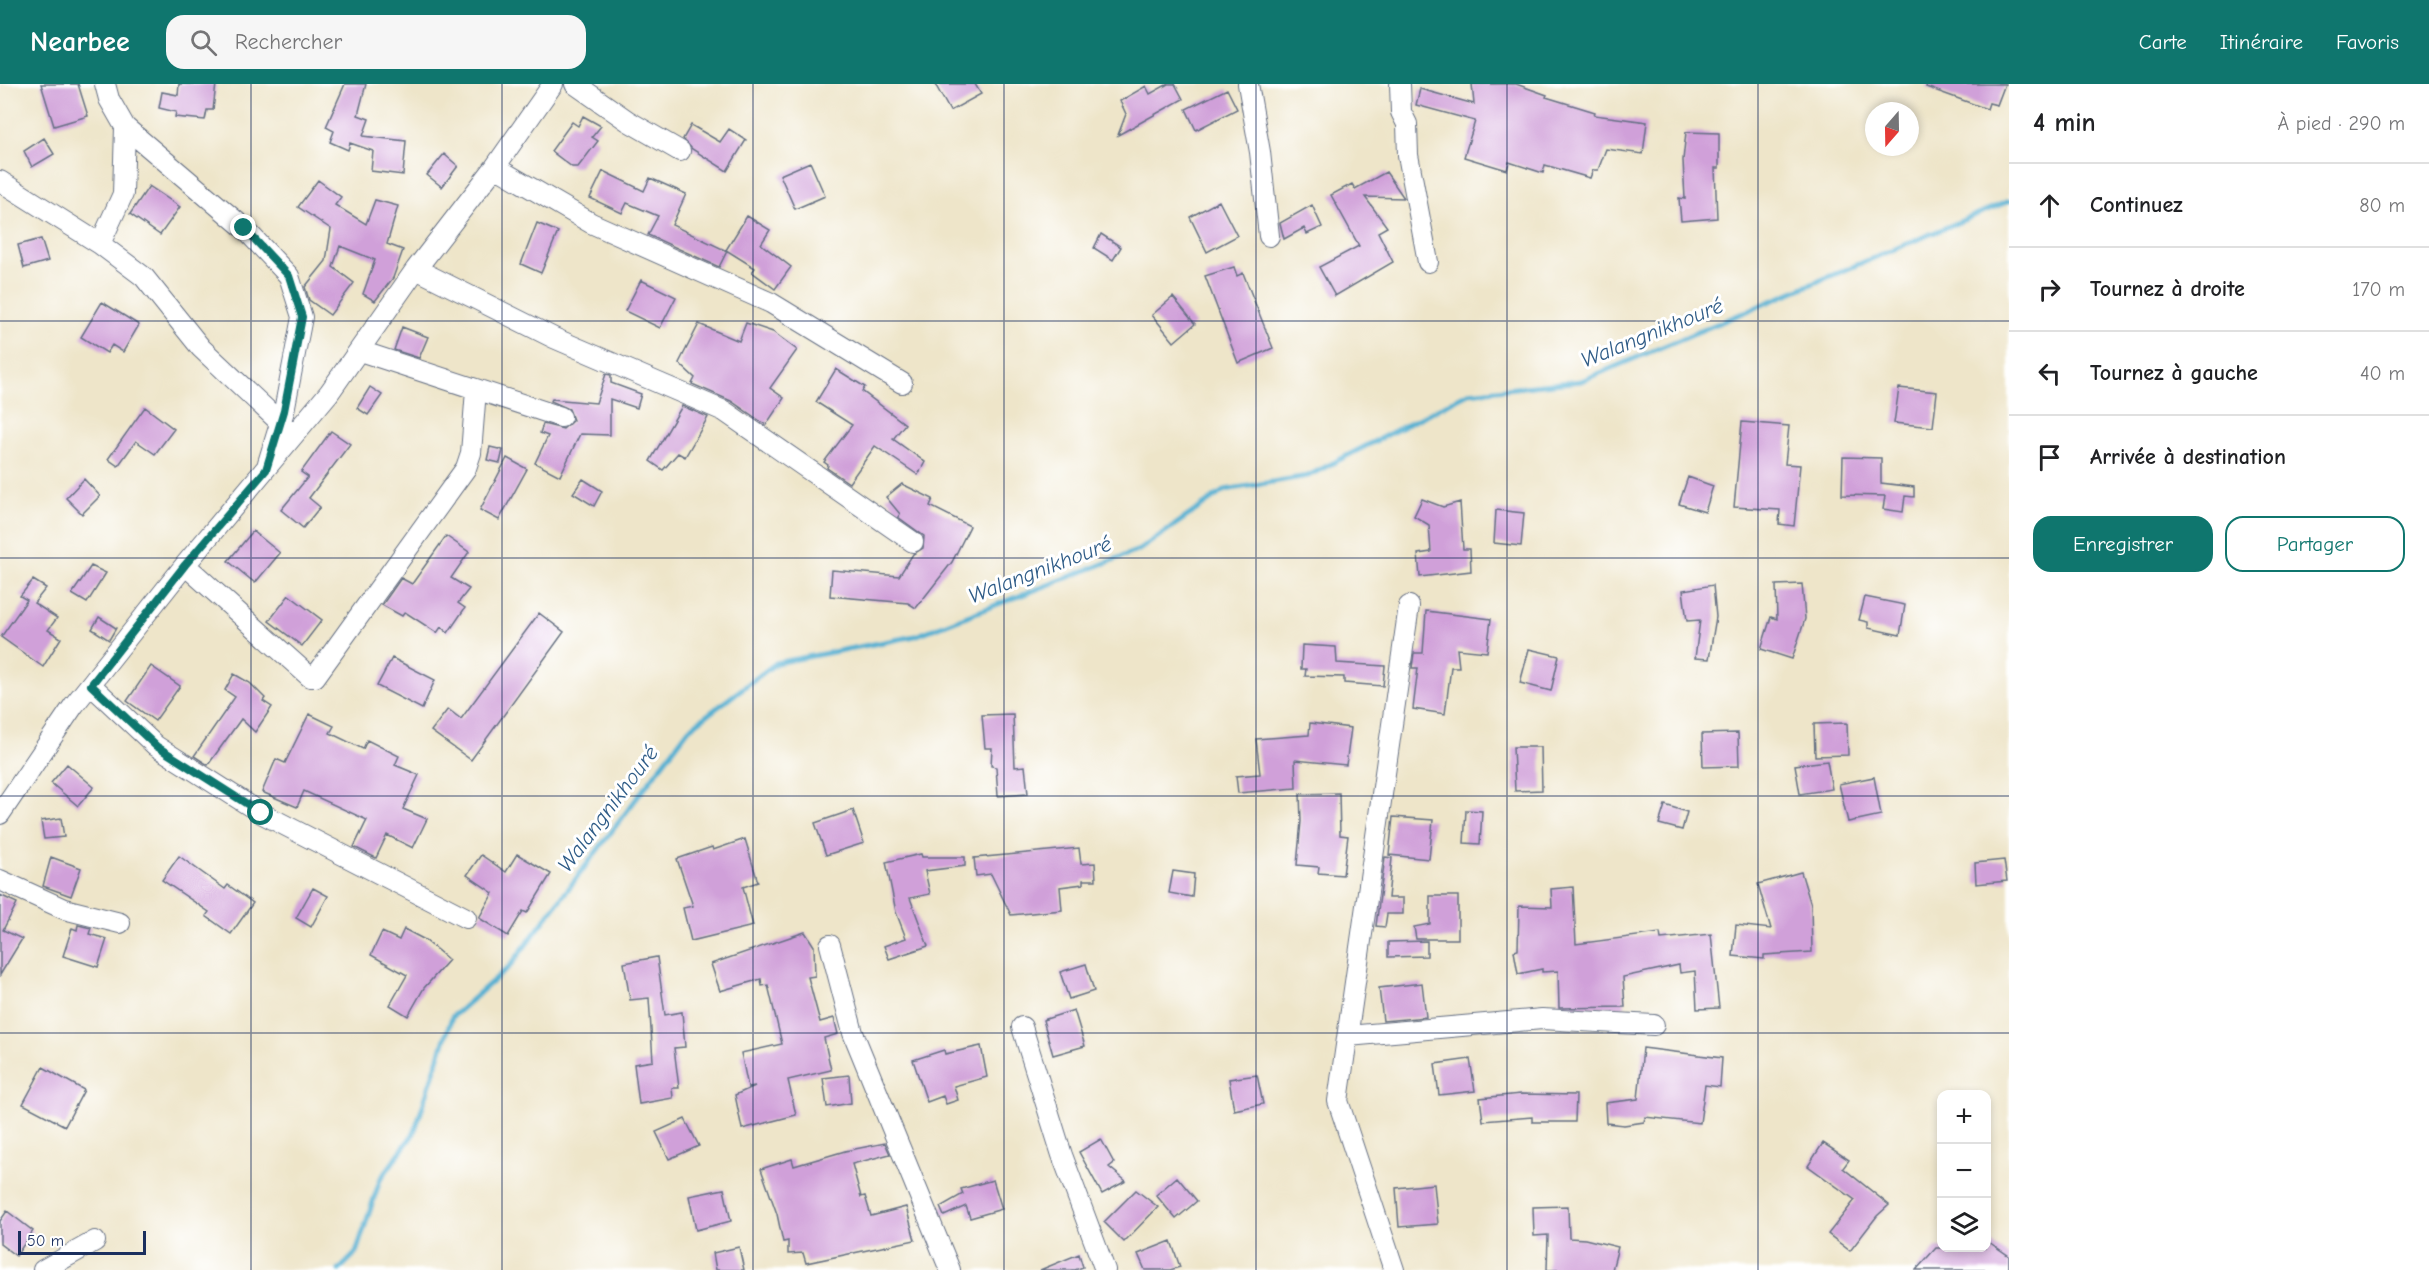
<!DOCTYPE html>
<html lang="fr">
<head>
<meta charset="utf-8">
<style>
	body { margin:0; font-family:"Comic Neue",sans-serif; background:#f6f6f6; color:#202124 }
	.controls { position:absolute; right:18px; bottom:18px; display:grid; overflow:hidden; border-radius:12px; box-shadow:0 3px 9px #0003 }
	.controls button { width:54px; height:54px; display:grid; place-items:center; padding:0; border:0; border-bottom:2px solid #e0e0e0; background:#fff; color:#202124; font:30px sans-serif }
	.compass { position:absolute; left:1865px; top:18px; width:54px; height:54px; border-radius:50%; background:#fff; box-shadow:0 3px 9px #0003; rotate:200deg }
	.scale { position:absolute; left:18px; bottom:15px; width:128px; box-sizing:border-box; padding-left:6px; border:3px solid #1b2f5e; border-top:0; font-size:16px; line-height:21px; white-space:nowrap; color:#1b2f5e; -webkit-text-stroke:4px #fff; paint-order:stroke }
	.stop { position:absolute; width:18px; height:18px; margin:-14px; border:4px solid #0f766e; border-radius:50%; background:#fff }
	.stop.end { background:#0f766e; border-color:#fff; box-shadow:0 2px 6px #0008 }
	.list { margin:0; padding:0; list-style:none }
	h2 { display:flex; justify-content:space-between; align-items:center; height:78px; margin:0; padding:0 24px; font-size:26px }
	h2 small { font-size:20px; font-weight:400; color:#757577 }
	.list li { display:grid; grid-template-columns:39px 1fr auto; gap:18px; align-items:center; box-sizing:border-box; height:84px; padding:0 24px; border-top:2px solid #e0e0e0 }
	.list b { display:block; font-size:22px; white-space:nowrap }
	.list em { font-size:20px; font-style:normal; color:#757577 }
	.actions { display:flex; gap:12px; padding:18px 24px }
	.actions a { flex:1; padding:14px 0; border:2px solid #0f766e; border-radius:18px; text-align:center; font-size:21px; color:#0f766e }
	.actions .main { background:#0f766e; color:#fff }
	.icon { flex:none; width:33px; height:33px; fill:none; stroke:currentColor; stroke-width:2; stroke-linecap:round; stroke-linejoin:round }
	.map { position:relative; flex:none; width:2009px; height:1186px; overflow:hidden }
	header { display:flex; align-items:center; gap:36px; box-sizing:border-box; height:84px; padding:0 30px; background:#0f766e; color:#fff }
	header strong { font-size:28px }
	nav { display:flex; gap:33px; margin-inline-start:auto; font-size:21px }
	.search { width:420px; height:54px; background:#f6f6f6; display:flex; align-items:center; gap:15px; box-sizing:border-box; padding:0 21px; border-radius:18px; color:#757577; font-size:22px }
	main { display:flex }
	aside { flex:1; background:#fff }
	.map>svg:first-child { display:block }
	.lines { fill:none; stroke-linecap:round; stroke-linejoin:round }
	.stream { stroke:#54b0d2; stroke-width:5 }
	.building { fill:#d0a0d9 }
	.minor-casing { stroke:#656f83; stroke-width:22 }
	.minor { stroke:#fff; stroke-width:20 }
	.route { stroke:#0f766e; stroke-width:8 }
	.grid { fill:none; stroke:#1b2f5e; stroke-width:1.5; stroke-opacity:0.55 }
	.labels { text-anchor:middle; dominant-baseline:central; stroke-width:6; stroke-linejoin:round; paint-order:stroke }
	.water-label { font-size:22px; font-style:italic; fill:#2f5c87; stroke:#fff }
</style>
</head>
<body>
<header>
<strong>Nearbee</strong>
<div class="search"><svg class="icon" aria-label="search" viewBox="0 0 24 24"><circle cx="10" cy="10" r="6"/><path d="M15 15l6 6"/></svg>Rechercher</div>
<nav><a>Carte</a><a>Itinéraire</a><a>Favoris</a></nav>
</header>
<main>
<div class="map">
<svg width="2009" height="1186" viewBox="0 0 2009 1186">
	<rect width="100%" height="100%" fill="#fff"/>
	<filter id="ink" filterUnits="userSpaceOnUse"><feTurbulence type="fractalNoise" baseFrequency=".0167" numOctaves="2"/><feDisplacementMap in="SourceGraphic" scale="12" xChannelSelector="R" yChannelSelector="G"/><feConvolveMatrix kernelMatrix="1 2 1 2 8 2 1 2 1" color-interpolation-filters="sRGB"/></filter>
	<filter id="wash" filterUnits="userSpaceOnUse"><feTurbulence type="fractalNoise" baseFrequency=".008" numOctaves="4" result="noise"/><feDisplacementMap in="SourceGraphic" scale="24" xChannelSelector="R" yChannelSelector="G"/><feGaussianBlur stdDeviation="1.35" result="paint"/><feColorMatrix in="noise" values="0 0 0 0 0 0 0 0 0 0 0 0 0 0 0 0 0 1.4 0 .05"/><feComposite in="paint" operator="in"/></filter>
	<g filter="url(#wash)">
		<rect width="100%" height="100%" fill="#eee5c9"/>
		<g class="lines">
			<path class="stream" d="M339 1186 356 1169 380 1096 414 1049 452 933 510 882 689 645 776 579 915 552 1139 466 1225 406 1308 392 1468 309 1581 297 2009 117"/>
		</g>
		<g id="blocks">
			<path class="building" d="M41 0H78L88 32 54 42Z
				M179 0H216L213 26H207L205 36 175 33 176 28 159 24 162 8 178 11Z
				M345 0H366L358 31 369 35 363 52 406 57 403 91 371 87 373 67 350 59 348 66 330 58 334 47 326 43Z
				M935 0H975L981 10 950 27Z
				M1168 0H1175L1183 15 1118 51 1126 30 1120 17 1146 2 1150 10Z
				M1472 0H1516L1547 11 1546 13 1595 28 1594 31 1647 38 1643 70 1606 65 1598 86H1593L1590 94 1545 81 1543 89 1509 78 1507 86 1464 73 1475 37 1416 21 1420 5 1474 20Z
				M1927 0H2005L1997 21 1989 19 1987 25 1926 3Z
				M1227 5 1237 25 1196 46 1186 25Z
				M583 32 601 42 592 53 598 57 578 83H572L551 67 572 38 578 42Z
				M691 41 720 58 729 45 746 56 727 87 692 65 683 55Z
				M1686 48 1719 49V84H1715L1717 134 1681 137 1679 114 1685 115 1683 76Z
				M44 54 54 70 32 83 24 67Z
				M444 70 458 82 442 103 427 91Z
				M810 78 825 112 795 125 780 91Z
				M603 87 644 107 650 94 686 110 672 141 727 167 719 183 648 151 658 132 627 119 622 129 590 114Z
				M1386 88 1404 114 1365 113 1387 143 1378 148 1393 178 1335 212 1319 183 1359 162 1331 111 1352 100 1355 105Z
				M318 96 341 113 335 121 366 140 375 116 398 122 387 160 403 166 393 194 375 217 363 210 375 176 340 162 333 183 354 199 330 231 309 216 305 203 326 177 331 145 298 123Z
				M149 102 180 123 160 151 130 130Z
				M1219 117 1237 152 1207 168 1190 133Z
				M1312 121 1322 143 1307 150 1304 144 1284 155 1280 139Z
				M747 132 770 146 761 160 791 183 775 205 752 188 755 184 726 166Z
				M537 139 558 148 541 189 521 180Z
				M1101 150 1121 163 1113 176 1094 164Z
				M41 155 48 177 24 184 18 161Z
				M1234 183 1237 192 1243 189 1273 264 1238 279 1205 192Z
				M641 196 676 213 660 244 625 227Z
				M1173 213 1195 240 1174 258 1152 231Z
				M102 218 139 241 123 268 112 261 107 269 81 253Z
				M746 239 773 248 797 266 770 304 784 314 766 341 731 317 692 300 695 294 679 279 699 240 739 257Z
				M402 243 428 253 419 274 394 266Z
				M836 285 865 303 862 307 905 340 893 355 925 378 918 391 875 362 849 399 827 384 828 381 824 378 852 341 816 318Z
				M606 290 611 291V299L641 310 637 324 610 315V351L580 350 560 392 535 379 548 352 540 349 543 340 563 345 573 336 569 325 551 317 552 315 596 319Z
				M370 303 382 311 368 331 357 324Z
				M1899 304 1937 308 1933 343 1894 339Z
				M682 322 708 333 685 373 678 369 663 386 650 377Z
				M145 323 174 345 155 370 136 357 118 382 108 375Z
				M1742 338 1789 342 1785 380 1800 381 1794 442 1779 440 1780 426 1734 423Z
				M331 347 350 360 309 414 320 423 303 444 281 426 308 393 301 388Z
				M490 363 503 366 500 379 487 376Z
				M1843 373 1881 374V399L1914 403V413L1905 412 1903 428 1883 425 1885 412 1842 411Z
				M507 374 527 385 499 436 480 426Z
				M1688 393 1713 402 1705 428 1679 420Z
				M84 395 100 412 82 430 66 414Z
				M583 395 602 407 594 422 573 409Z
				M902 400 933 415 930 422 970 442 952 478 916 524 908 519 830 512 832 486 899 492 913 470 923 464 924 452 898 433 900 430 886 413Z
				M1422 415 1443 423 1460 418 1463 465H1470L1471 487 1420 493 1418 470 1431 468 1429 441 1414 432Z
				M1496 426 1524 429 1521 462 1494 459Z
				M253 447 280 469 255 499 228 477Z
				M446 452 469 468 451 494 469 505 458 519 465 524 448 549 441 543 437 549 405 528 402 532 382 521 401 494 412 500Z
				M91 482 106 489 87 519 72 510Z
				M33 496 46 504 34 519 57 534 48 546 61 554 43 583 1 553 27 516 20 512Z
				M1802 500 1805 535 1792 575 1761 565 1771 533 1777 535 1776 501Z
				M1713 501 1716 533 1709 575 1695 574 1700 536 1687 537 1683 506Z
				M289 511 322 536 302 562 269 537Z
				M1865 513 1905 521 1900 551 1868 544V538L1859 536Z
				M1426 527 1491 535 1487 568 1457 565 1459 583H1451L1445 630 1413 625 1418 584H1412L1414 569H1423Z
				M539 529 564 548 471 676 431 647 448 625 461 635Z
				M99 533 116 544 109 556 92 545Z
				M1302 561 1336 563 1337 579 1385 582 1383 602 1344 599V593L1305 592 1306 585H1301Z
				M1529 565 1559 572 1551 607 1520 599Z
				M392 574 435 596 422 625 377 602Z
				M151 582 180 602 155 637 127 617Z
				M234 590 250 599 265 614 263 617 272 623 255 648 241 635 208 681 194 672 235 613 225 606Z
				M309 630 334 642 330 649 363 665 367 656 399 672 395 681 419 691 403 725 427 735 413 764 387 751 376 774 354 763 367 736 304 707 297 723 262 708 276 675 285 679Z
				M1013 630 1015 683 1025 682 1028 710 998 712 996 683 991 682 992 664H985L982 631Z
				M1310 639 1351 644 1346 681 1295 676 1296 704 1238 709 1236 692 1260 690 1256 655 1309 651Z
				M1847 639 1848 671 1815 672 1814 640Z
				M1738 649 1739 682 1703 683 1702 650Z
				M1513 663H1541L1542 706 1515 707Z
				M1827 677 1832 705 1800 710 1795 681Z
				M67 680 94 703 78 722 51 699Z
				M1874 693 1881 731 1848 738 1839 700Z
				M1339 709 1340 751 1348 752 1343 791 1318 789 1319 783 1297 781 1301 737 1300 710Z
				M1665 721 1687 728 1682 746 1659 740Z
				M853 726 864 759 826 771 815 739Z
				M1466 726 1482 727 1480 760 1464 759Z
				M1393 733 1433 736 1429 775 1389 771Z
				M61 734 64 753 44 755 41 737Z
				M745 755 758 798 743 803 753 842 691 857 683 824 693 822 677 775 712 763 713 766Z
				M1079 764 1081 780 1095 779 1096 796H1083V800L1060 803 1062 826 1011 831 991 790 976 792 974 774Z
				M517 770 551 790 527 829 523 827 508 852 479 834 493 809 467 791 481 771 506 788Z
				M921 770 922 773H965V782L925 787 930 810 910 814 928 862 889 875 884 862 906 854 896 828 886 778Z
				M179 772 225 805 228 801 253 819 231 850 206 832 209 828 162 796Z
				M51 773 81 784 71 812 43 802Z
				M1385 773 1392 774 1388 814H1403V830H1387L1385 843 1376 842Z
				M2004 776 2007 797 1976 800 1975 779Z
				M1173 787 1194 790 1192 813 1169 809Z
				M1801 788 1811 821 1812 868 1764 871V875L1733 872 1736 841 1771 845 1758 800Z
				M1573 803 1576 860 1660 849 1661 855 1711 850 1719 924 1697 925 1695 887 1680 889 1679 881 1623 893 1625 923 1559 924 1558 887 1542 888V885L1518 890 1514 867 1518 866 1519 822 1552 823 1551 805Z
				M313 804 328 812 311 843 296 834Z
				M0 811 17 819 3 846 22 855 0 891Z
				M1430 812H1458V855H1416L1414 843 1430 840Z
				M78 841 91 844 89 850 107 855 98 883 63 872 72 844 77 846Z
				M404 845 425 856 449 876 424 904 408 932 390 921 407 891 371 871 382 848 399 856Z
				M805 848 814 862 815 892 808 893 820 938 834 934 838 950 824 954 831 986 788 996 796 1031 742 1045 735 1011 755 1002 748 1003 741 969 782 960 768 901 762 902 761 895 720 907 711 880Z
				M1427 857V872L1388 873V858Z
				M657 873 665 931 682 928 685 963 674 964 679 1004H672L673 1014 639 1020 634 980 653 977 649 914 630 916 624 879Z
				M1086 880 1094 907 1069 915 1060 888Z
				M1422 899 1426 933 1383 937 1379 904Z
				M1074 926 1085 962 1053 971 1043 936Z
				M981 962 987 993 954 1002 958 1016 946 1020 943 1012 927 1018 913 976 944 966 945 970Z
				M1643 964 1722 974 1720 1003 1705 1001 1700 1039 1645 1033 1644 1038 1624 1041 1606 1039 1605 1019 1638 1015Z
				M1470 975 1475 1007 1439 1011 1435 980Z
				M43 983 84 1006 65 1042 23 1020Z
				M849 991 851 1019 827 1023 823 994Z
				M1257 991 1263 1020 1234 1026 1229 995Z
				M1521 1010 1576 1011 1575 1038H1532V1033L1483 1037 1480 1014Z
				M685 1035 699 1062 669 1075 656 1048Z
				M1101 1055 1114 1079 1109 1083 1126 1097 1102 1110 1079 1068Z
				M885 1059 890 1070 852 1080 861 1113 865 1112 871 1132 906 1123 915 1156 806 1179 803 1169 788 1170V1157L783 1158 777 1130 761 1085 792 1075 794 1082 845 1067Z
				M1823 1059 1849 1076 1843 1084 1889 1121 1877 1132 1850 1167 1828 1150 1855 1116 1808 1082Z
				M1177 1093 1197 1117 1176 1135 1156 1111Z
				M993 1096 1002 1125 970 1134 966 1122 944 1132 940 1123 963 1110 961 1105Z
				M1434 1100 1438 1140 1399 1143 1396 1104Z
				M724 1105 731 1137 696 1146 689 1112Z
				M1136 1106 1158 1123 1124 1158 1104 1138Z
				M1568 1122 1569 1154 1585 1155 1618 1163 1612 1186H1547L1548 1151 1534 1152 1533 1123Z
				M7 1127 33 1147 16 1172 0 1160V1137Z
				M1986 1156 2009 1172V1186H1916L1936 1164H1986Z
				M1171 1157 1180 1183 1170 1186H1145L1138 1170Z
				M739 1163 744 1186H716L713 1169Z
				M1079 1170 1083 1183 1075 1186H1040Z"/>
		</g>
	</g>
	<g filter="url(#ink)">
		<use href="#blocks" fill-opacity="0" stroke="#656f83" stroke-width="1.5"/>
		<g class="lines">
			<g class="minor-casing">
				<path id="minor" d="M105 0 109 15 125 43 244 144 289 192 302 233 284 327 268 379
					M575 0 628 37 680 67
					M1248 0 1260 68 1269 152
					M1400 0 1401 28 1407 40 1408 71 1428 178
					M495 83 591 139 771 219 902 299
					M0 97 100 160 144 193 201 264 288 346
					M100 160 123 110 125 43
					M416 185 554 254 724 327 913 458
					M360 267 561 333
					M185 481 310 593H315L466 384 471 369 476 306
					M91 601 156 662 261 729 466 834
					M0 730 74 621 185 481 329 309 416 185 495 83 553 0
					M0 796 64 825 120 839
					M830 861 853 949 950 1186
					M1022 943 1062 1071 1105 1186
					M1348 952 1542 935 1654 941
					M43 1186 95 1157
					M1394 1186 1338 1017 1409 522"/>
			</g>
			<use href="#minor" class="minor"/>
		</g>
	</g>
	<g class="lines" filter="url(#ink)">
		<path class="route" d="M244 144 289 192 302 233 284 327 266 386 185 481 91 601 156 662 261 729"/>
	</g>
	<path class="grid" d="M251 0V1186M502 0V1186M753 0V1186M1004 0V1186M1256 0V1186M1507 0V1186M1758 0V1186M0 237H2009M0 474H2009M0 712H2009M0 949H2009"/>
	<g class="labels">
		<g class="water-label">
			<text transform="translate(1652 249) rotate(-22)">Walangnikhouré</text>
			<text transform="translate(1040 486) rotate(-21)">Walangnikhouré</text>
			<text transform="translate(608 725) rotate(-53)">Walangnikhouré</text>
		</g>
	</g>
</svg>
<div class="controls">
<button>+</button>
<button>−</button>
<button><svg class="icon" aria-label="layers" viewBox="0 0 24 24"><path d="M12 4l9 5-9 5-9-5zM3 14l9 5 9-5"/></svg></button>
</div>
<svg class="compass" viewBox="-18 -18 36 36"><path d="M0-13l5 13h-10z" fill="#e53935"/><path d="M0 13l5-13h-10z" fill="#757577"/></svg>
<div class="scale">50 m</div>
<div class="stop" style="left:261px;top:729px"></div>
<div class="stop end" style="left:244px;top:144px"></div>
</div>
<aside>
<h2>4 min<small>À pied · 290 m</small></h2>
<ul class="list">
<li><svg class="icon" aria-label="ahead" viewBox="0 0 24 24"><path d="M12 20V5M6 11l6-6 6 6"/></svg><div><b>Continuez</b></div><em>80 m</em></li>
<li><svg class="icon" aria-label="right" viewBox="0 0 24 24"><path d="M7 20v-9h11M14 6l5 5-5 5"/></svg><div><b>Tournez à droite</b></div><em>170 m</em></li>
<li><svg class="icon" aria-label="left" viewBox="0 0 24 24"><path d="M17 20v-9H6M10 6l-5 5 5 5"/></svg><div><b>Tournez à gauche</b></div><em>40 m</em></li>
<li><svg class="icon" aria-label="arrive" viewBox="0 0 24 24"><path d="M6 21V4h12l-3 4 3 4H6"/></svg><div><b>Arrivée à destination</b></div></li>
</ul>
<div class="actions"><a class="main">Enregistrer</a><a>Partager</a></div>
</aside>
</main>
</body>
</html>
